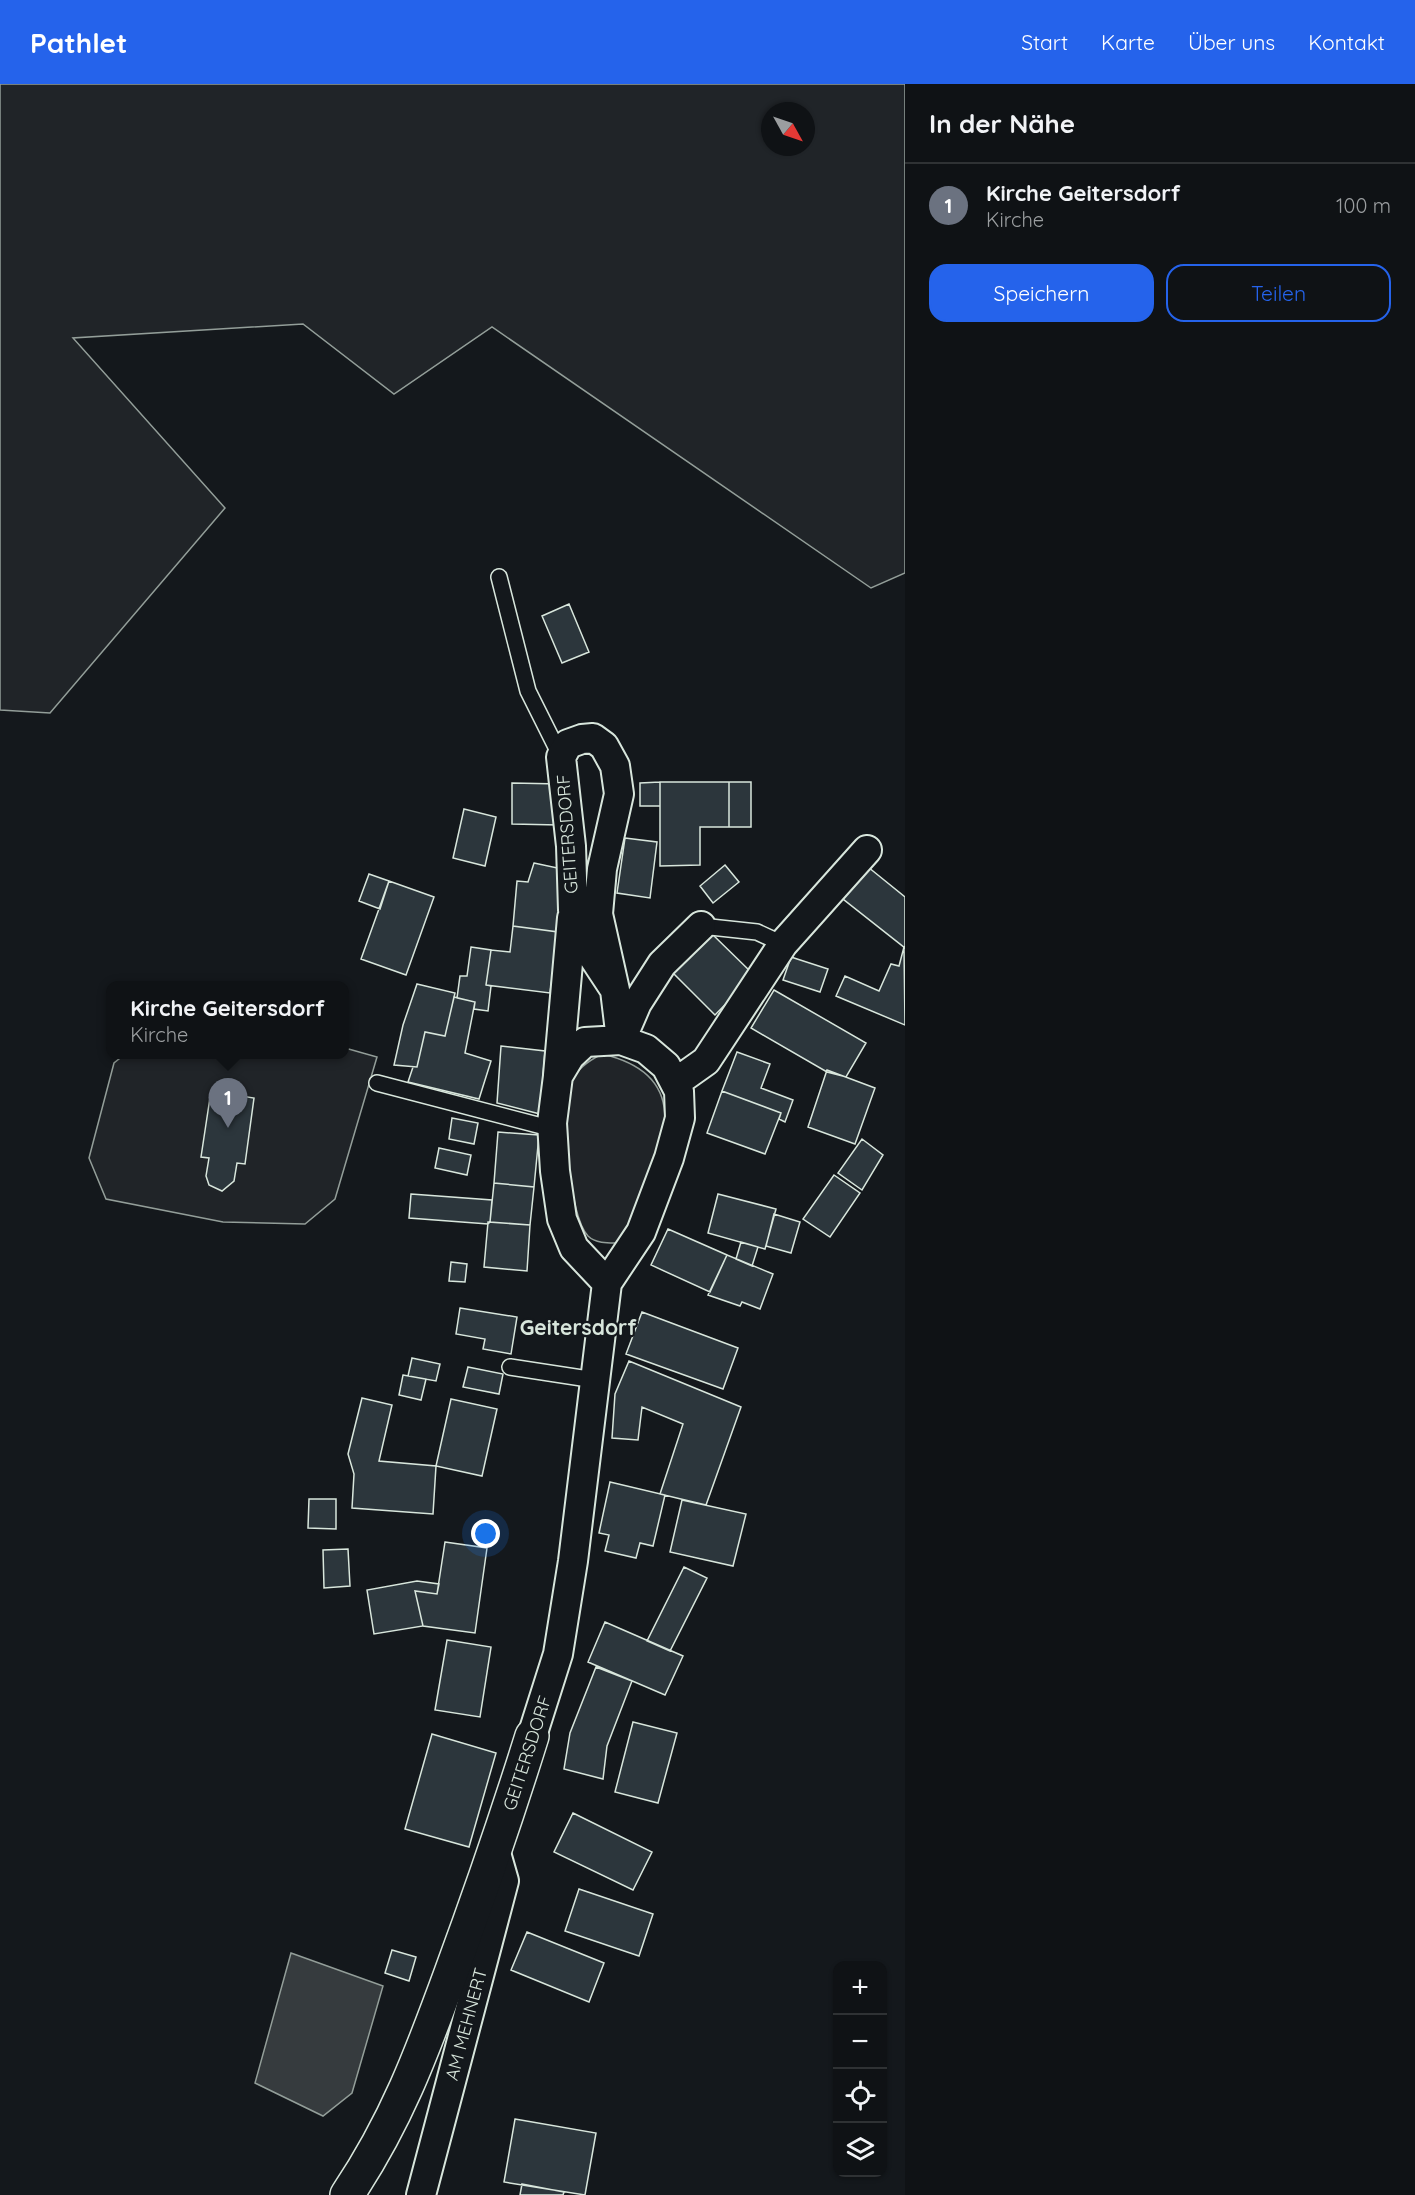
<!DOCTYPE html>
<html lang="de">
<head>
<meta charset="utf-8">
<style>
	body { margin:0; font-family:Quicksand,sans-serif; background:#1d2022; color:#f1f3f6 }
	.controls { position:absolute; right:18px; bottom:18px; display:grid; overflow:hidden; border-radius:12px; box-shadow:0 2px 4px #0004 }
	.controls button { width:54px; height:54px; display:grid; place-items:center; padding:0; border:0; border-bottom:2px solid #2f3234; background:#0f1215; color:#f1f3f6; font:30px sans-serif }
	.compass { position:absolute; left:761px; top:18px; width:54px; height:54px; border-radius:50%; background:#0f1215; box-shadow:0 2px 4px #0004; rotate:130deg }
	.you { position:absolute; left:486px; top:1450px; width:21px; height:21px; margin:-15px; border:4px solid #fff; border-radius:50%; background:#1a73e8; box-shadow:0 0 0 9px #1a73e833 }
	.badge { display:grid; place-items:center; width:39px; height:39px; border-radius:50%; background:#2563eb; color:#fff; font-size:20px; font-weight:700 }
	.pin { position:absolute; translate:-50% -50px; filter:drop-shadow(0 2px 3px #0008) }
	.pin::after { content:''; position:absolute; top:32px; width:21px; height:18px; background:inherit; clip-path:polygon(0 0,100% 0,50% 100%) }
	.popup { position:absolute; left:106px; top:897px; width:243px; height:78px; box-sizing:border-box; display:grid; place-content:center; border-radius:12px; background:#0f1215; filter:drop-shadow(0 2px 4px #0005); font-size:20px; white-space:nowrap; color:#9b9ea0 }
	.popup b { font-size:22px; color:#f1f3f6 }
	.popup::after { content:''; position:absolute; left:50%; top:100%; margin-left:-12px; border:12px solid transparent; border-top-color:#0f1215 }
	.list { margin:0; padding:0; list-style:none }
	h2 { display:flex; justify-content:space-between; align-items:center; height:78px; margin:0; padding:0 24px; font-size:26px }
	h2 small { font-size:20px; font-weight:400; color:#9b9ea0 }
	.list li { display:grid; grid-template-columns:39px 1fr auto; gap:18px; align-items:center; box-sizing:border-box; height:84px; padding:0 24px; border-top:2px solid #2f3234 }
	.list b { display:block; font-size:22px; white-space:nowrap }
	.list p { margin:0; font-size:20px; white-space:nowrap; color:#9b9ea0 }
	.list em { font-size:20px; font-style:normal; color:#9b9ea0 }
	.actions { display:flex; gap:12px; padding:18px 24px }
	.actions a { flex:1; padding:14px 0; border:2px solid #2563eb; border-radius:18px; text-align:center; font-size:21px; color:#2563eb }
	.actions .main { background:#2563eb; color:#fff }
	.icon { flex:none; width:33px; height:33px; fill:none; stroke:currentColor; stroke-width:2; stroke-linecap:round; stroke-linejoin:round }
	.map { position:relative; flex:none; width:905px; height:2111px; overflow:hidden }
	header { display:flex; align-items:center; gap:36px; box-sizing:border-box; height:84px; padding:0 30px; background:#2563eb; color:#fff }
	header strong { font-size:28px }
	nav { display:flex; gap:33px; margin-inline-start:auto; font-size:21px }
	main { display:flex }
	aside { flex:1; background:#0f1215 }
	.map>svg:first-child { display:block }
	.green { fill:#202428; stroke:#939e99; stroke-width:1.5; fill-rule:evenodd }
	.water { fill:#363b3e; stroke:#939e99; stroke-width:1.5 }
	.building { fill:#2c363c; stroke:#d8e6dc; stroke-width:1.5 }
	.lines { fill:none; stroke-linecap:round; stroke-linejoin:round }
	.service-casing { stroke:#d8e6dc; stroke-width:18 }
	.minor-casing { stroke:#d8e6dc; stroke-width:32 }
	.tertiary-casing { stroke:#d8e6dc; stroke-width:36 }
	.service { stroke:#14181c; stroke-width:15 }
	.minor { stroke:#14181c; stroke-width:28 }
	.tertiary { stroke:#14181c; stroke-width:33 }
	.labels { text-anchor:middle; dominant-baseline:central; stroke-width:4.5; stroke-linejoin:round; paint-order:stroke }
	.street-label { font-size:18px; fill:#d8e6dc; stroke:#14181c }
	.quarter-label { font-size:21px; font-weight:bold; fill:#d8e6dc; stroke:#14181c }
</style>
</head>
<body>
<header>
<strong>Pathlet</strong>
<nav><a>Start</a><a>Karte</a><a>Über uns</a><a>Kontakt</a></nav>
</header>
<main>
<div class="map">
<svg width="905" height="2111" viewBox="0 0 905 2111">
	<rect width="100%" height="100%" fill="#14181c"/>
	<path class="green" d="M0 0H905V489L871 504 492 243 394 310 303 240 73 254 225 424 50 629 0 626ZM770 27H806V63H770Z
		M345 964 377 973 335 1115 305 1140 223 1138 106 1115 89 1074 114 979 124 971 345 970Z
		M602 970C707 994 654 1080 630 1147L619 1159C610 1159 596 1160 588 1152 568 1131 561 1024 572 997 577 984 590 976 602 970Z"/>
	<path class="water" d="M291 1869 383 1902 352 2009 323 2032 255 1999Z"/>
	<path class="building" d="M569 520 589 568 562 579 542 532Z
		M660 698H729V743H700V781L660 782Z
		M660 698V722H640V699Z
		M729 698H751V743H729Z
		M512 699 560 700 559 741 512 740Z
		M464 725 496 733 485 782 453 774Z
		M625 754 657 758 650 814 617 809Z
		M534 779 567 786 558 848 513 842 517 797 528 798Z
		M725 781 739 798 713 819 700 802Z
		M868 783 905 813V864L843 815Z
		M369 790 389 797 380 825 359 817Z
		M389 797 434 813 406 891 361 875Z
		M513 842 558 848 550 909 486 901 491 866 510 868Z
		M711 849 754 891 715 931 672 888Z
		M471 863 491 866 486 901 491 902 488 927 474 925 475 918 457 914 460 892H467Z
		M904 863 905 941 836 912 845 892 879 907 891 880 899 882Z
		M791 873 828 885 820 908 783 896Z
		M417 900 455 909 445 952 425 948 417 983 394 981 403 941Z
		M774 906 866 959 846 993 827 988 751 944Z
		M454 913 475 918 465 969 491 977 479 1015 408 998 413 983H417L425 948 445 952Z
		M501 962 545 967 540 1030 497 1019Z
		M737 968 770 980 761 1004 793 1016 785 1038 779 1035 781 1029 722 1007Z
		M827 986 875 1004 855 1060 808 1043Z
		M211 1007 254 1014 245 1080 237 1079 234 1097 222 1107 209 1101 206 1092 209 1074 201 1073Z
		M722 1007 781 1029 765 1070 707 1049Z
		M452 1034 478 1039 474 1060 449 1055Z
		M498 1048 539 1051 534 1103 494 1099Z
		M862 1055 883 1071 862 1106 838 1089Z
		M439 1064 471 1071 467 1091 435 1084Z
		M834 1091 860 1109 830 1153 803 1135Z
		M494 1099 534 1103 530 1141 490 1138Z
		M411 1110 492 1116 490 1138 488 1140 409 1134Z
		M718 1110 776 1125 765 1165 708 1149Z
		M774 1130 800 1138 791 1169 766 1162Z
		M488 1138 530 1141 527 1187 484 1183Z
		M668 1145 727 1171 710 1208 651 1181Z
		M741 1158 758 1163 752 1182 736 1175Z
		M727 1171 773 1190 760 1225 742 1218 740 1222 708 1211Z
		M451 1178 467 1180 465 1198 449 1197Z
		M460 1224 517 1233 511 1270 483 1265 485 1255 456 1250Z
		M642 1228 738 1264 723 1305 626 1270Z
		M412 1274 440 1280 436 1297 408 1292Z
		M629 1277 741 1323 706 1421 660 1410 683 1340 642 1323 638 1356 612 1354 615 1310Z
		M468 1283 503 1290 499 1310 463 1303Z
		M403 1291 426 1295 421 1316 399 1311Z
		M362 1314 392 1321 379 1377 436 1382 433 1430 352 1424 354 1390 348 1370Z
		M451 1315 497 1325 482 1392 436 1382Z
		M610 1398 665 1411 653 1462 640 1459 636 1474 605 1467 609 1451 599 1449Z
		M309 1415H336V1445L308 1444Z
		M682 1416 746 1430 733 1482 670 1468Z
		M445 1458 487 1464 475 1549 423 1542 415 1507 437 1510Z
		M348 1465 350 1502 324 1504 323 1466Z
		M684 1483 707 1494 670 1567 647 1557Z
		M417 1497 439 1500 437 1510 415 1507 423 1542 374 1550 367 1506Z
		M605 1538 683 1572 665 1611 588 1578Z
		M447 1556 491 1563 480 1633 435 1626Z
		M596 1583 632 1597 607 1662 603 1695 564 1685 570 1649Z
		M633 1638 677 1649 658 1719 615 1708Z
		M432 1650 496 1669 469 1763 405 1745Z
		M573 1729 652 1768 633 1806 554 1768Z
		M579 1805 653 1830 639 1872 565 1847Z
		M527 1848 604 1879 589 1918 511 1886Z
		M392 1866 416 1873 409 1897 385 1889Z
		M515 2035 596 2049 585 2111 504 2098Z
		M522 2100 564 2108 563 2111H520Z"/>
	<g class="lines">
		<g class="service-casing">
			<path id="service" d="M499 493 528 607 561 673
				M701 842 757 848 783 860
				M377 999 553 1045
				M510 1283 595 1296"/>
		</g>
		<g class="minor-casing">
			<path id="minor" d="M615 906 586 862 573 826 571 762 561 673 568 660 582 655 593 654 604 662 615 682 619 710 602 785 598 830 615 906 621 956
				M621 956 637 919 662 880 701 842
				M558 991 572 834
				M675 999 706 977 783 860 867 766
				M532 1652 558 1570 573 1477 607 1199 641 1148 669 1074 680 1034 679 1007 666 982 646 965 621 956 585 958 570 972 558 992 552 1039 555 1087 562 1135 574 1164 607 1199
				M421 2111 504 1797 496 1769"/>
		</g>
		<g class="tertiary-casing">
			<path id="tertiary" d="M347 2111C396 2038 421 1971 451 1889 480 1810 507 1732 532 1652"/>
		</g>
		<use href="#service" class="service"/>
		<use href="#minor" class="minor"/>
		<use href="#tertiary" class="tertiary"/>
	</g>
	<g class="labels">
		<g class="street-label">
			<text transform="translate(567 750) rotate(-94)">GEITERSDORF</text>
			<text transform="translate(527 1669) rotate(-72)">GEITERSDORF</text>
			<text transform="translate(466 1940) rotate(-75)">AM MEHNERT</text>
		</g>
		<g class="quarter-label">
			<text x="578" y="1243">Geitersdorf</text>
		</g>
	</g>
</svg>
<div class="controls">
<button>+</button>
<button>−</button>
<button><svg class="icon" aria-label="locate" viewBox="0 0 24 24"><circle cx="12" cy="12" r="6"/><path d="M12 2v4M12 18v4M2 12h4M18 12h4"/></svg></button>
<button><svg class="icon" aria-label="layers" viewBox="0 0 24 24"><path d="M12 4l9 5-9 5-9-5zM3 14l9 5 9-5"/></svg></button>
</div>
<svg class="compass" viewBox="-18 -18 36 36"><path d="M0-13l5 13h-10z" fill="#e53935"/><path d="M0 13l5-13h-10z" fill="#9b9ea0"/></svg>
<div class="you"></div>
<div class="pin badge" style="left:228px;top:1044px;background:#6b7280">1</div>
<div class="popup"><b>Kirche Geitersdorf</b>Kirche</div>
</div>
<aside>
<h2>In der Nähe<small></small></h2>
<ul class="list">
<li><span class="badge" style="background:#6b7280">1</span><div><b>Kirche Geitersdorf</b><p>Kirche</p></div><em>100 m</em></li>
</ul>
<div class="actions"><a class="main">Speichern</a><a>Teilen</a></div>
</aside>
</main>
</body>
</html>
